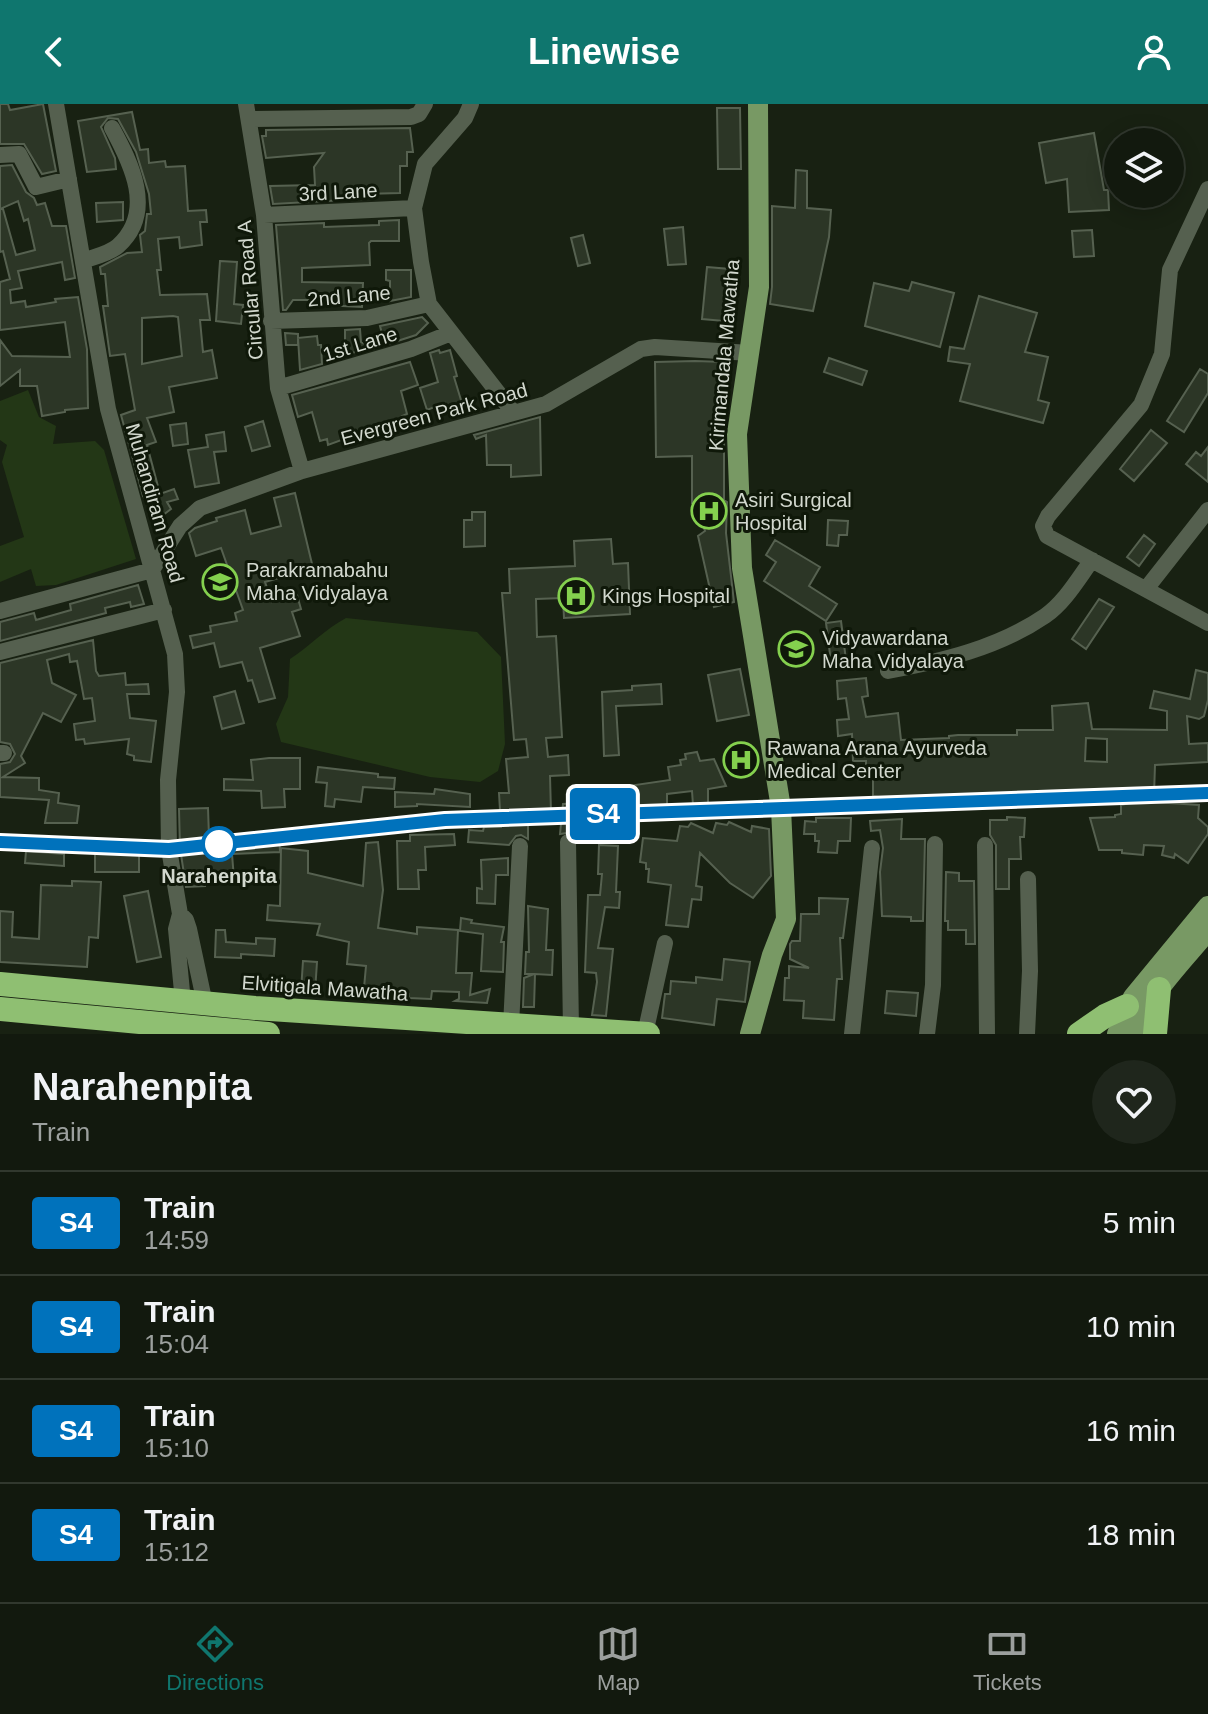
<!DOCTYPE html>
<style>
:root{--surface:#12190e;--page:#1f261c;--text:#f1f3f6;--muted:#9ca09e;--line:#31382e;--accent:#0f766e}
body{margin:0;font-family:Helvetica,sans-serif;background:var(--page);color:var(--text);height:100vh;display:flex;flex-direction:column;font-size:30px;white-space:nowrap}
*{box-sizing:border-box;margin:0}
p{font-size:26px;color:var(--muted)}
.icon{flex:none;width:44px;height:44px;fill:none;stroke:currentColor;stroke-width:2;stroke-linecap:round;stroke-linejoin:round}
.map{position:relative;height:930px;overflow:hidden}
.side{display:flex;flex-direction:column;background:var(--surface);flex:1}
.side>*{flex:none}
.badge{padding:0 16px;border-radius:6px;font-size:28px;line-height:52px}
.buttons{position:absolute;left:1104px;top:24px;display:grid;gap:16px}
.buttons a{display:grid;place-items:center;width:80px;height:80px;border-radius:50%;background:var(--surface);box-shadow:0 4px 20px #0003,0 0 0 2px var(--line);font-size:40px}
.map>.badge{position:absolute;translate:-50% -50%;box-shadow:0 0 0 4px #fff}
.round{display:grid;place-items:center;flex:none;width:84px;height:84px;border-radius:42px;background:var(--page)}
.overview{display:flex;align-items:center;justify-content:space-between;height:136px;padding:0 32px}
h1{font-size:38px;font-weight:800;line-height:60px}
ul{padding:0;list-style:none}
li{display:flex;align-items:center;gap:24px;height:104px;padding:0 32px;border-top:2px solid var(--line)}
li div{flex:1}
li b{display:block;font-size:30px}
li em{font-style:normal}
li .badge{min-width:88px;font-weight:700;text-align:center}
header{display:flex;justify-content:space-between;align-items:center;height:104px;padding:0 32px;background:var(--accent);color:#fff;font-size:36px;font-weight:800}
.tabs{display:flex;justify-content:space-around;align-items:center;height:112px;border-top:2px solid var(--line);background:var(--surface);font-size:22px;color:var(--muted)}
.tabs a{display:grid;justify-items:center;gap:4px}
.tabs .selected{color:var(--accent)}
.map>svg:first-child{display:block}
</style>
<header><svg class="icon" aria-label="back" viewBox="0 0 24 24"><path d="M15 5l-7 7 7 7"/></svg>Linewise<svg class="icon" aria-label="person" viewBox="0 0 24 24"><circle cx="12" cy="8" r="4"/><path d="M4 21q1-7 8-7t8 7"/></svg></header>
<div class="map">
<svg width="1208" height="930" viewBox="0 0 1208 930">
<rect width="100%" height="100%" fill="#182112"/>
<!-- green -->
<path fill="#233716" d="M28,286l11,27 17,9 -3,18 42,-3 9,9 32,109 -80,26 -20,1 -5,-17 -31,13v-36l24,-9 -22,-75 5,-17 -7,-5v-39z
M346,514l131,14 24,25 4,87 -7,27 -18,11 -50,-5 -149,-35 -5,-18 12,-27 2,-38c20,-13 35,-30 56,-41z"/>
<!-- building -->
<path fill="#2c3626" stroke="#566150" stroke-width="2" fill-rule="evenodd" d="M0,0h8l2,6 33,-6 13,67 -14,3 -18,-30h-24z
M717,4h23l1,61h-23z
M132,8l8,38 8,-1 1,14 16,-2 1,6 19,-1 3,45 18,-1 1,12h-7l2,23 -22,3 -1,-11 -21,2 3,31h-4l3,25 47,-1 3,26h-10l3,32 9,-2 5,28 -48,9 5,25 -27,6 9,24 -9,3 13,49 14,-5 4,10 -11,3 4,7 -12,9 -16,-22 -22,-81 14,-5 -10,-56 -15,2 -7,-50h5l-3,-32h-4l-1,-7 27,-14 15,-1 -2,-17 5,-4 2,-17h4l-2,-20 -13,-42 -18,-33 -10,-1 -7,9 14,31 1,11 -29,3 -9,-51zM173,212l5,1 4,39 -40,8v-46z
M410,24l3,24h-6v14h-7v27l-37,1v5l-90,5 -3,-18 45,-1 -1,-18 10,-14 -58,5 -4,-22h4v-6z
M1094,29l10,57h4l1,20 -40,2 -2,-33 -21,4 -7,-40z
M12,61l14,27 8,6 3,7 8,-2 7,23h14l9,52 -10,2 -3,-18 -44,9 4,17 -12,2 1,13 14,-2 1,6 30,-5 -1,-3 23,-2 9,52 1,59 -23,2v2l-23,4 -5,-30h-17v-16l-20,16v-46l12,16 58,1 -5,-35 -65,8v-48l10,-3 -7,-28 -3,1v-43h3l13,46 19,-5 -7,-31 -4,2 -6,-20 -18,8v-43z
M796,66l11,1v37l24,2 -2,27 -16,74 -43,-7 2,-17v-81l23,2z
M123,98v18l-26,2 -1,-19z
M399,116v21h-28l-2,2 1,22 -68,3v14l61,1 -1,24 -40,-2v-5h-29l-7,10h-3l-7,-85 48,-2v4l55,-2v-4z
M683,123l3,37 -18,1 -4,-36z
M1092,126l2,26 -20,1 -2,-26z
M583,131l7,28 -12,3 -7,-28z
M220,157l17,1 -3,42 9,1 -2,19 -25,-3z
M707,163l23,2 -6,52 -22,-2z
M386,166h25v27l-21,4v-20l-4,-1z
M912,178l42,11 -14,54 -75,-21 9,-43 35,8z
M979,192l58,17 -12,39 23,5 -10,43 11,3 -6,20 -83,-22 10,-37 -22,-3 2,-14 14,2z
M422,213l6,6 -12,12 -31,10 -5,-19z
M360,225l1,13 11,7 -27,5v-24z
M285,229l13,1v4l19,-2 1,9h3l1,19 -22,6 -2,-32v7h-12z
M439,246l1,3 10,-3 7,26 -3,1 10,33 -15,5 -4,-12 -18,7 -7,-22 18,-6 -8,-29z
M829,254l38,13 -5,14 -38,-13z
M695,257l29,1v138l3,2 -1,31 8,69 -20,5 -16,-71 7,-5 -5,-13 2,-15h-10v-47l-36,1 -1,-95z
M410,258l8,23 -17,6 6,23 -5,2 2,6 -10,3 -1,-4 -65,24 -1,-6 -7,2 -8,-29 -14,5 -6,-22z
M1200,265l8,5v19l-24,39 -17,-11z
M540,313l1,58 -30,2v-12h-24l-1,-30 -10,4 -2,-4z
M263,317l7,25 -18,5 -7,-24z
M186,319l2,21 -15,2 -3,-21z
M1151,326l16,13 -33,38 -14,-12z
M224,328l2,19 -12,1 5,31 -24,4 -7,-37 20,-3 -2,-12z
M1208,343v35l-22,-18 10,-12 5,4z
M295,389l18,75 -48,14 7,20 25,-7 4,14 -9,3 8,24 -40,12 15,50 -16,4 -7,-22 -4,1 -6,-19 -22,5 -6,-24 -21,5 -3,-12 21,-4 -1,-6 27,-5 -2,-8 8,-3 -22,-62 -25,8 -7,-23 6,-5 22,-7 -1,-3 29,-8 6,24 30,-8 -7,-28z
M472,408h13v34l-21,1v-27h8z
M828,416l20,1 -1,14h-8l-1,11 -11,-1z
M1144,431l11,9 -16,22 -12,-9z
M611,435l2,25 15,-1 2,51 -66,4 -1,-20 -27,1 1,38 19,-1 6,101 -16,1 2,19 20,-2 1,20 -19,1 1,36 -23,2v25l-7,-4 -5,1 -7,9 -41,-3 1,-12 14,1 1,-4h17l-2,-34h10l-3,-34 22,-2 -2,-18 -12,1 -12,-147h8l-1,-24 66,-3 -1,-25z
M775,436l45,27 -11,19 28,18 -11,17 -62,-40 12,-19 -10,-7z
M138,481l6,19 -13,3 -1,-5 -25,6 1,5 -106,28v-19l34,-9 2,7 35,-10 -1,-6z
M1099,495l15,8 -28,42 -14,-10z
M841,517l5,39 -15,2 -5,-39z
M93,536l3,31 3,5 26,-3 1,12 22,-1 1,10h-22l3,24 26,3 -5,41 -17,-2v-4l-7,-2 2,-15 -44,5 -1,-5 -8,1 -2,-16 21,-3 -3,-23 -8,1 -7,-38 -7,1 -1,-8 -22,6 5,23 24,12 -15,27 -18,-9 -22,43 4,7 -22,14 36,1v12l20,3 -1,10 21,3 -2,17h-32l4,-23 -49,-3v-33l10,-2 5,-8 -5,-10 -10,-2v-79z
M740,565l9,46 -32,6 -9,-46z
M1196,566l12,3v27l-4,16 -5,3 -12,-3 2,28 19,-1v19l-53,3 -1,30 -32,-1v-3l-27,-1v4l-35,-1 -51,3 -34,-2v2l-96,4v-3l-6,-1v-20h-7v-15h-13l-1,-27 -14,2 -1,-16 12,-1 -3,-21 -8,1 -1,-18 29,-3 2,18 -6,1 4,20 32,-4 3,27 48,-2v-2l9,-1h59v-5h36l-1,-24 36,-3 4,26 75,1v-19l-17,-3 4,-17 36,8zM1086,634l21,1v23l-22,-1z
M661,580l1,20 -46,2 3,49 -15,1 -2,-64 30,-2v-4z
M235,587l9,32 -22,6 -8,-32z
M697,648l3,9 14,-2 12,27 -18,3v15l-15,1 -1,-14 -25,3v12l-37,2v-9h6l-1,-14 35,-5 -2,-13 13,-2 -1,-5 6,-1 -1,-5z
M269,654h31v31h-16l1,18 -23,1 -1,-17 -37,-1v-11l29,1 -2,-20z
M318,663l60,7v3l17,1 -1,11 -31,-2 -2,15 -26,-3 -1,8 -9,-1 2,-23 -11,-1z
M435,685l35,5v13l-53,-3v2l-22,1v-15l39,2z
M1154,694v4l45,3 -1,13 10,9v7l-20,29 -13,-9 -1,4 -12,-3 2,-9 -20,-1 -1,10 -21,-2v-3h-23l-9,-32 25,-1v-2l6,-1v-9z
M616,697v7l-33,4 -2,29 -8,-9 -13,2 3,-30z
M208,704l1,29 70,-6 1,21 -48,2 2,25 -29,3v4l-19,1 -6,-39 -1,-39z
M1007,713l18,1 -1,19h-4l1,22h-12v30h-13v-44l-6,-10v-15h17z
M816,714h35l-1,23h-12l-1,12 -19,-1 1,-11h-4v-7h-11l1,-13 11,1z
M902,715l-1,20h24l-2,82h-12v-4l-29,-1 -2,-44 3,-24 -3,-18 -9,1 -1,-10z
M729,718l22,10 1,-6 17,3 2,47 -18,22 -23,-15 -30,-30 -4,33 6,1 -1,13 -9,-1 -4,28 -22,-2 5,-40 -23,-3 1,-13h-3v-6l-6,-1 3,-24 34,3 3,-15 8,1 3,-4 22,10 3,-10 11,2z
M454,730l1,11 -30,2 1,23h-8l1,19h-21l-1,-48h13v-6z
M378,738l5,48 -5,38 39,6v-7l41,3 -2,43h16l-2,22 20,-6 -3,14 -32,-2 4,-2v-7l-27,-1 -1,8 -22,-1v-4l-45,-6 2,-22 -19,-2 2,-22 -32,-7 3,-11 -53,-4 1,-15 12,1 1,-58 27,3v22l55,13 3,-43z
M599,741l19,1 -2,46h4l-1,16 -14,-1 -7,41 15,1 -7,67 -14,-1 5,-33 -1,-9 -11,-1 3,-77h12l2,-21h-4z
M26,747l38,3v12l-39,-3z
M95,749h44v19h-44z
M508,754v17h-12l-1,29 -18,-1v-15l5,1 -1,-29z
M946,768l13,1v8h15l1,63h-9v-14h-18v-9h-3z
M72,777l29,1 -3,56 -9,-1 -2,30 -87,-5v-51l13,1 -1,25 27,2 2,-54 31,1z
M148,787l13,66 -24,5 -13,-66z
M819,794l29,1 -5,39h-3l2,41h-5l-3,41 -31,-2 1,-17 -20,-1 1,-22h4v-12l20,2 -19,-9v-15l2,-3h8l1,-27h18z
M528,802l20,3 -2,41h7l-1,25 -17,-1 -1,33h-11l1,-29 10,-4h-9l1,-22h3z
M461,814l11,2 -1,3 33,4 -3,15h3l-1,30 -22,-1 2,-37 -23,-3z
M216,826h9l1,12 30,2v-6l19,1 -1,17 -33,-2v4l-26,-1z
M724,855l26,3 -5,40 -28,-3 -3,26 -52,-7 3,-24h5l1,-13 25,2v-6l26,3z
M303,857l14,1 -2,30 -14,-1z
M887,887l31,2 -2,23 -31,-3z"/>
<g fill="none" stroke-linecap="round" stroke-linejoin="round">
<!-- minor -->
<path stroke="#55604f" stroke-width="16" d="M56,0l52,305 67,245 2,38 -9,88 1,69 11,65 -4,15 7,73
M246,0l18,111 14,173 24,83
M471,0l-6,14 -40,46 -11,44 7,54 8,42 84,108
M249,15l162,-2 8,-3 6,-10
M0,51l19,-1 17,33 33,-8
M1208,85l-38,81 -8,84 -21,51 -93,111 -5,10 4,10 161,87
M264,111l150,-7
M83,157c10,-4 26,-7 35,-15 38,-34 13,-83 -6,-118
M271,217l96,-3 62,-14
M278,284l133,-39 40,-16
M152,466l28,-44 20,-18 102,-37 244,-67 95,-55 14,-2 95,6
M1146,485l62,-79
M0,507l152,-41
M0,548l164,-42
M888,567c54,-10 110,-23 157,-55 20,-14 33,-37 47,-56
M0,649h4
M568,738l3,187
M985,741l2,189
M180,810l6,6 3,9 16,75
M511,922l9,-180
M645,930l20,-91
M852,930l20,-186
M927,930l6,-49 2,-141
M1027,930l3,-63 -2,-92"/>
<!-- major -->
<path stroke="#789964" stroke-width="20" d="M750,930l22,-79 14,-36 -5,-111 -39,-240 -5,-134 22,-147 -1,-183
M1117,930l16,-37 75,-91
M1133,930c17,-40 47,-70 75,-103"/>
<!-- highway -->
<path stroke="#8fbf72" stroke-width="24" d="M0,880l255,24 393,26
M0,905l268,25
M1079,930l26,-18 22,-10
M1155,930l4,-45"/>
<defs>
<path id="rail" d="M0,738l169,7 276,-29 763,-27"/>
</defs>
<!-- rail casing -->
<use href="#rail" stroke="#a6ada2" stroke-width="7"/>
<!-- rail -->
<use href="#rail" stroke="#0f1809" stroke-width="4" stroke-dasharray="12" stroke-linecap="butt"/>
</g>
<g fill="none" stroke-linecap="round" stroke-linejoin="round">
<defs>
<path id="line" d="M0,738l169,7 276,-29 763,-27"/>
</defs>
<!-- line casing -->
<use href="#line" stroke="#fff" stroke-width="18"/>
<!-- line -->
<use href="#line" stroke="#0072bc" stroke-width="12"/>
</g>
<!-- icons -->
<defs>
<symbol id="hospital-ring" viewBox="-11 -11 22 22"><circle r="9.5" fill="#0f1809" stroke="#84d04e" stroke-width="1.5"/><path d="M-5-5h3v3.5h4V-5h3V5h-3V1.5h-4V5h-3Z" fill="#84d04e"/></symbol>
<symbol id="school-ring" viewBox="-11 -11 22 22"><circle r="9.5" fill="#0f1809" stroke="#84d04e" stroke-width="1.5"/><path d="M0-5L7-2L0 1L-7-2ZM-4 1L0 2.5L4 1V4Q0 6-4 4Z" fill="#84d04e"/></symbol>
</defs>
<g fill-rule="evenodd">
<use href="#hospital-ring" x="689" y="387" width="40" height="40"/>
<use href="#school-ring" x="200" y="458" width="40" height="40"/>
<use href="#hospital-ring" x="556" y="472" width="40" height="40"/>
<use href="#school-ring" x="776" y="525" width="40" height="40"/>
<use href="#hospital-ring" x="721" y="636" width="40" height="40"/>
</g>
<!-- markers -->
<circle fill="#fff" stroke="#0072bc" stroke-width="4" cx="219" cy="740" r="16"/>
<g text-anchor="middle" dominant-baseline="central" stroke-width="6" stroke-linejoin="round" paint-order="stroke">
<!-- street labels -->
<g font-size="20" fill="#d2d8ce" stroke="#0f1809">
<text transform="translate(338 88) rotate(-3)">3rd Lane</text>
<text transform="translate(250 186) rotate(-95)">Circular Road A</text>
<text transform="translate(349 192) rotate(-5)">2nd Lane</text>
<text transform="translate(360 240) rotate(-17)">1st Lane</text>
<text transform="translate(724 251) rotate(-85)">Kirimandala Mawatha</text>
<text transform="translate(434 310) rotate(-15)">Evergreen Park Road</text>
<text transform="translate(155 399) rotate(74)">Muhandiram Road</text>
<text transform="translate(325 884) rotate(4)">Elvitigala Mawatha</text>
</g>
<!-- poi labels -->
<g font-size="20" fill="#d2d8ce" stroke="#0f1809" text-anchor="start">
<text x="735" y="396">Asiri Surgical<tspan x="735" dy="23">Hospital</tspan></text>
<text x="246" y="466">Parakramabahu<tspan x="246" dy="23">Maha Vidyalaya</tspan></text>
<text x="602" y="492">Kings Hospital</text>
<text x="822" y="534">Vidyawardana<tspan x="822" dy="23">Maha Vidyalaya</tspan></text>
<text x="767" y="644">Rawana Arana Ayurveda<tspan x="767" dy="23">Medical Center</tspan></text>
</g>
<!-- stop labels -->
<g font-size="20" font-weight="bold" fill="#d2d8ce" stroke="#0f1809">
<text x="219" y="772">Narahenpita</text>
</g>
</g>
</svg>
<div class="buttons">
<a><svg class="icon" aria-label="layers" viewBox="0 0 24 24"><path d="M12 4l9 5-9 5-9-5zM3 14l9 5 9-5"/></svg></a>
</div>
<b class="badge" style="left:603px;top:710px;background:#0072bc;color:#fff">S4</b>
</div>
<section class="side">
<div class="overview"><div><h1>Narahenpita</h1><p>Train</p></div><a class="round"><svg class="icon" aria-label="heart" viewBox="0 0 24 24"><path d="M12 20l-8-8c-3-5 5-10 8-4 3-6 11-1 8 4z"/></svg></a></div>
<ul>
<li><span class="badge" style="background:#0072bc;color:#fff">S4</span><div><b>Train</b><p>14:59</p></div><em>5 min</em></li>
<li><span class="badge" style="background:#0072bc;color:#fff">S4</span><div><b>Train</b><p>15:04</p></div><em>10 min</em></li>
<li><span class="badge" style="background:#0072bc;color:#fff">S4</span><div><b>Train</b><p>15:10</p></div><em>16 min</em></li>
<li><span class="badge" style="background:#0072bc;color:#fff">S4</span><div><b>Train</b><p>15:12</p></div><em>18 min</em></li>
</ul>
</section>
<nav class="tabs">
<a class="selected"><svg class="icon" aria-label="directions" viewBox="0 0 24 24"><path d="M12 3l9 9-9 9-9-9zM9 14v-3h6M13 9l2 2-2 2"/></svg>Directions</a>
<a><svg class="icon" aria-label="map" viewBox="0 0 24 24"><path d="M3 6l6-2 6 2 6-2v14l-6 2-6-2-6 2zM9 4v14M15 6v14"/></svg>Map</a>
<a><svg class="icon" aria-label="tickets" viewBox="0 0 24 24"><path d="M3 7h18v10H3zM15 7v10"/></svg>Tickets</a>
</nav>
